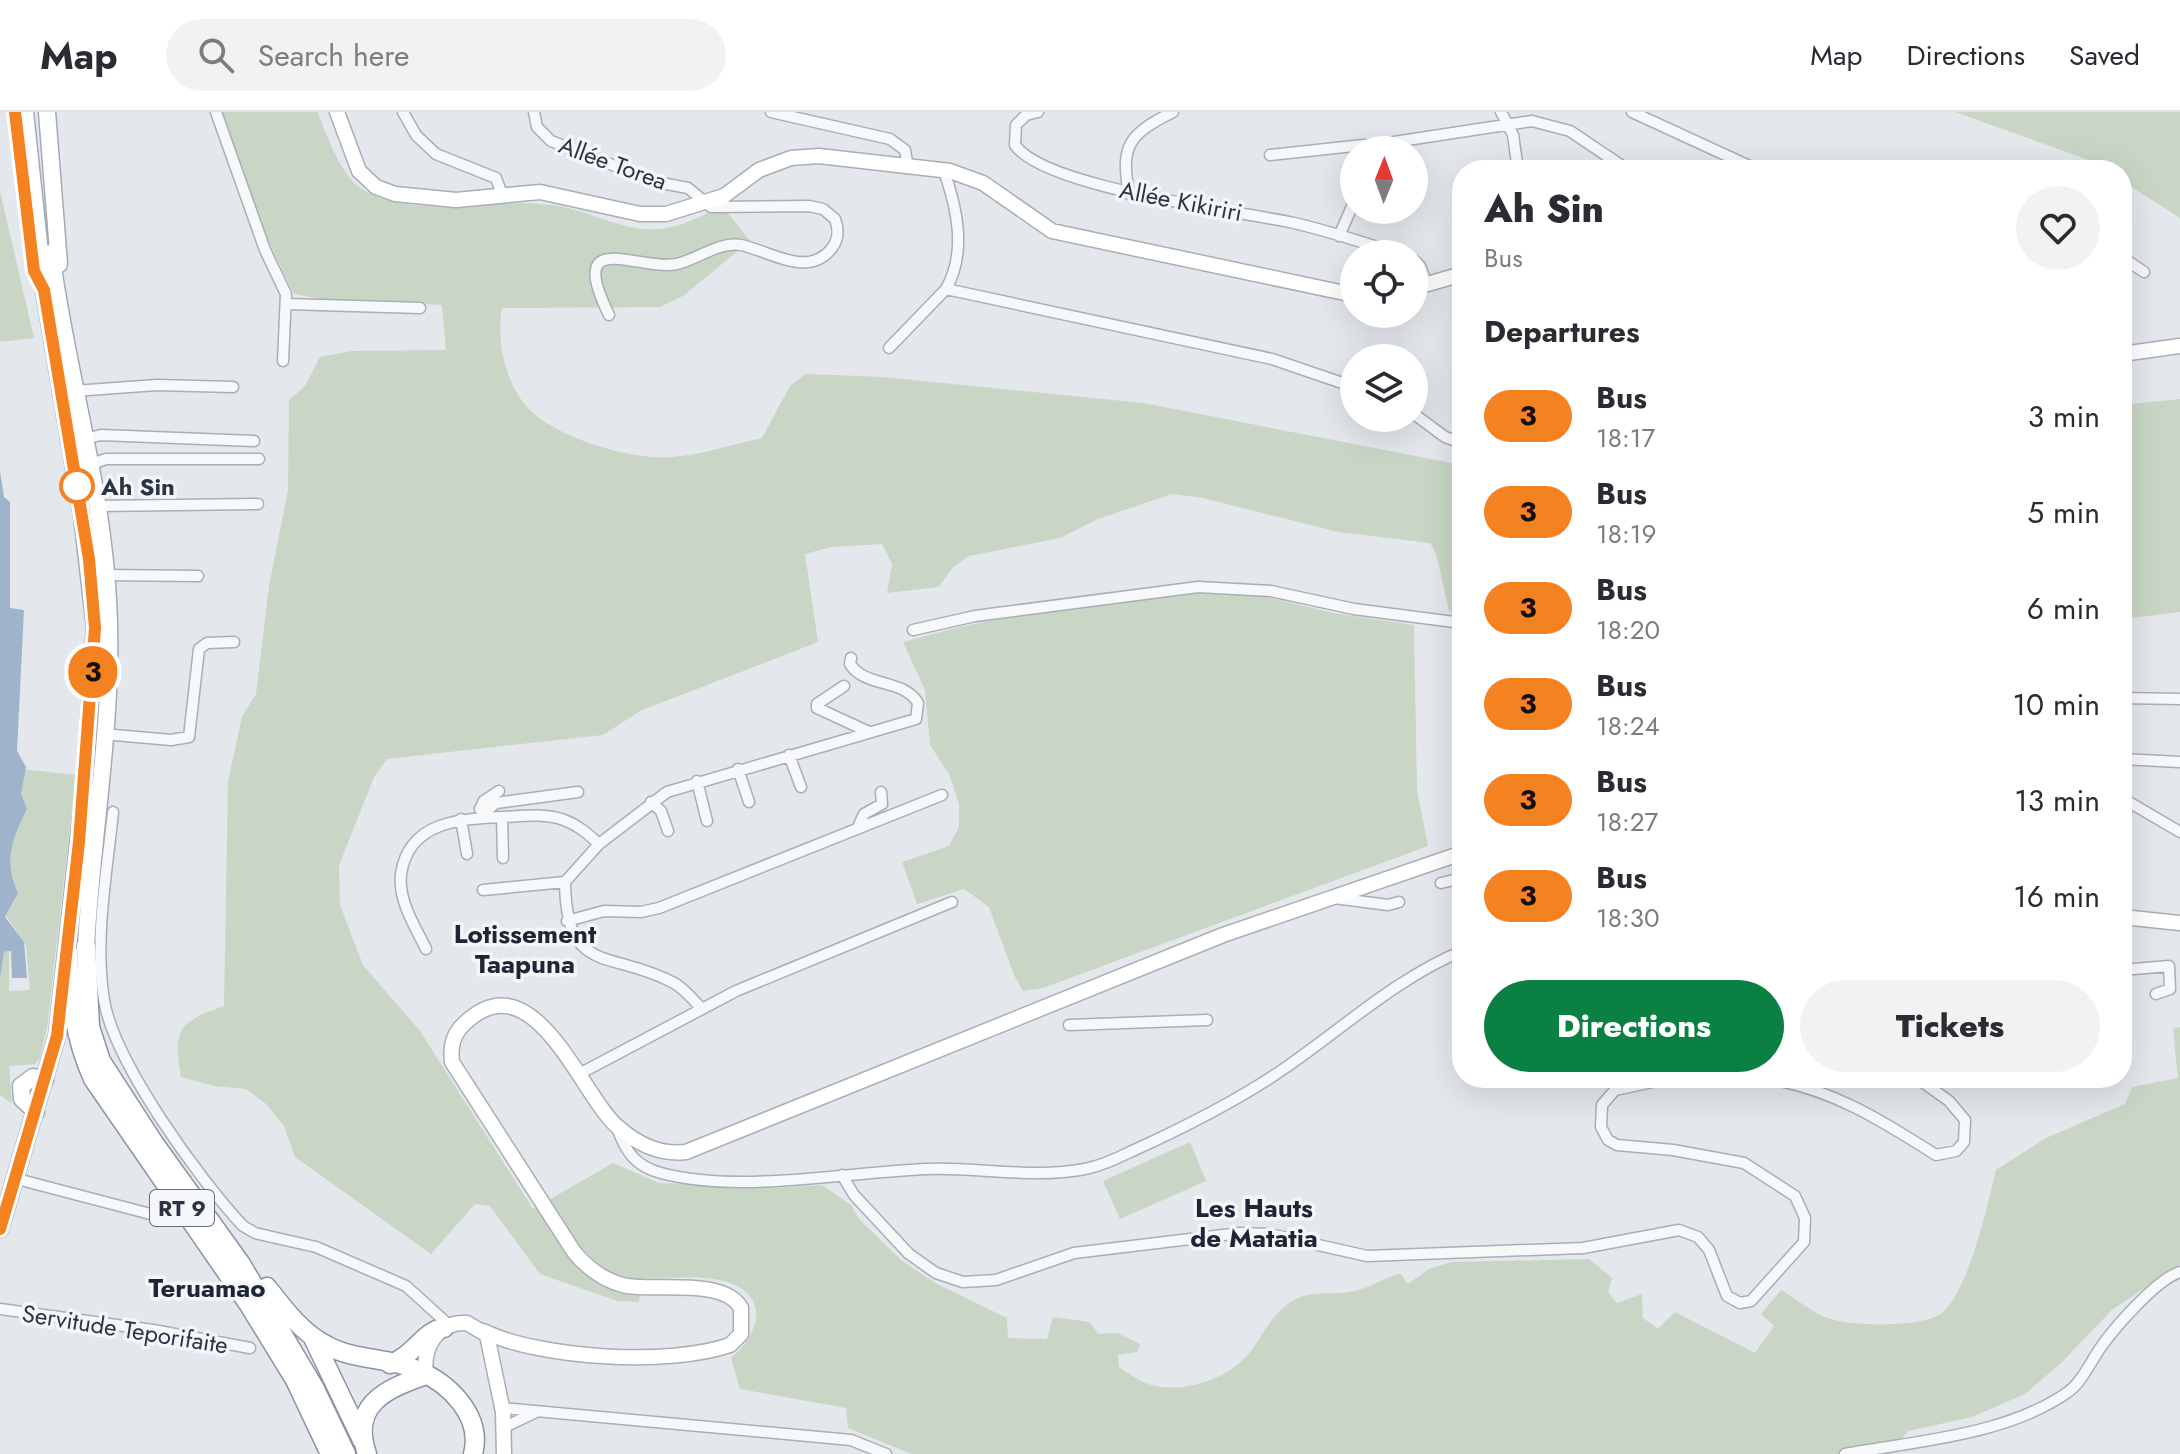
<!DOCTYPE html>
<meta charset="utf-8">
<style>
:root{--surface:#fff;--page:#f2f2f3;--text:#2b2b33;--muted:#7c7c81;--line:#e1e1e2;--accent:#0b8043}
body{margin:0;font-family:Jost,sans-serif;background:var(--page);color:var(--text);height:100vh;display:flex;flex-direction:column;font-size:30px;white-space:nowrap}
*{box-sizing:border-box;margin:0}
p{font-size:26px;color:var(--muted)}
.icon{flex:none;width:44px;height:44px;fill:none;stroke:currentColor;stroke-width:2;stroke-linecap:round;stroke-linejoin:round}
.map{position:relative;flex:1;overflow:hidden}
.details{position:absolute;left:1452px;top:48px;width:680px;height:928px;display:flex;flex-direction:column;background:var(--surface);border-radius:32px;box-shadow:0 8px 32px #0002}
.details>*{flex:none}
.badge{padding:0 16px;border-radius:26px;font-size:28px;line-height:52px}
.needle{width:52px;rotate:1deg}
.tools{position:absolute;left:1340px;top:24px;display:grid;gap:16px}
.tools a{display:grid;place-items:center;width:88px;height:88px;border-radius:50%;background:var(--surface);box-shadow:0 8px 32px #0002;font-size:40px}
.map>.badge{position:absolute;translate:-50% -50%;box-shadow:0 0 0 4px #fff}
h2{padding:0 32px;font-size:30px;line-height:72px}
.round{display:grid;place-items:center;flex:none;width:84px;height:84px;border-radius:42px;background:var(--page)}
.head{display:flex;align-items:center;justify-content:space-between;height:136px;padding:0 32px}
h1{font-size:38px;font-weight:800;line-height:60px}
.cta{display:flex;gap:16px;margin-top:auto;padding:16px 32px}
.cta a{flex:1;height:92px;border-radius:48px;background:var(--accent);color:#fff;font-size:32px;font-weight:800;line-height:92px;text-align:center}
.cta a+a{background:var(--page);color:var(--text)}
ul{padding:0;list-style:none}
li{display:flex;align-items:center;gap:24px;height:96px;padding:0 32px}
li div{flex:1}
li b{display:block;font-size:30px}
li em{font-style:normal}
li .badge{min-width:88px;font-weight:700;text-align:center}
header{display:flex;align-items:center;gap:48px;box-sizing:border-box;height:112px;padding:0 40px;background:var(--surface);border-bottom:2px solid var(--line)}
header strong{font-size:38px}
nav{display:flex;gap:44px;margin-inline-start:auto;font-size:28px}
.search{width:560px;height:72px;background:var(--page);display:flex;align-items:center;gap:20px;box-sizing:border-box;padding:0 28px;border-radius:44px;color:var(--muted);font-size:30px}
.map>svg:first-child{display:block}
</style>
<header>
<strong>Map</strong>
<div class="search"><svg class="icon" aria-label="search" viewBox="0 0 24 24"><circle cx="10" cy="10" r="6"/><path d="M15 15l6 6"/></svg>Search here</div>
<nav><a>Map</a><a>Directions</a><a>Saved</a></nav>
</header>
<div class="map">
<svg width="2180" height="1342" viewBox="0 0 2180 1342">
<rect width="100%" height="100%" fill="#e4e7ec"/>
<!-- green -->
<path fill="#c9d6c5" d="M222,0h96c7,20 23,63 41,75 50,35 135,10 193,18 35,4 72,28 108,24 24,-3 42,-13 62,-24l28,36 -67,55 -23,11 -158,1c-6,33 3,77 28,102 27,28 104,51 142,47 30,-2 61,-13 90,-19l28,-52 16,-12 77,3 260,26 319,62v149l-13,-3 -13,-58 -6,-10 -92,-11 -135,-34 -31,-4 -74,25 -38,19 -91,18 -16,11 -14,20 -52,6 5,-29 -10,-20 -51,3 -26,7 13,88 -178,69 -37,24 -216,24 -13,18 -35,88 1,40 23,60 57,66 113,178 80,-46 46,20 112,5 51,-3 29,20 8,14 42,41 34,23 72,35 1,20 39,1 6,-22 37,5 8,12 19,-1 23,11 -3,8 -19,3 1,12c8,5 17,12 26,16 35,13 84,-3 106,-32 13,-18 23,-40 43,-51 21,-11 39,-4 60,-9 15,-3 31,-13 46,-18l8,11 21,-15 22,-7 138,-3 23,19 -4,14 9,11 25,-9 1,24 15,11 17,-17 80,41 19,-27 -13,-12 20,-24c16,9 35,26 53,30 23,6 91,8 109,-8 27,-25 44,-106 53,-142l50,-32 79,-34 7,-17 46,-9 -5,-49 7,-2v237l-68,46 -51,53 -36,31 -53,23 -64,14 -17,23h-980l-63,-26 -2,-20 -106,-19 -9,-31c33,-27 38,-68 -12,-78 -23,-5 -52,-1 -76,-2l-4,24 -22,-1 -77,-27 -50,-68 -15,-2 -44,50 -136,-97 -11,-31 -19,-23 -19,-14 -32,-3 -33,-9c-8,-48 -3,-55 43,-71l4,-225 14,-64 14,-23 13,-108 19,-96 1,-90 16,-14 15,-29 32,-6 94,-1 -4,-45 -115,-5 -33,-6 -33,-68z
M1955,0h225v106l-58,-37v-11h-18l-18,-11z
M0,79l34,147 -34,4z
M2180,287v213l-58,7v-214z
M1204,480h42l87,21 81,12 3,165 11,56 -385,142 -20,3 -9,-16 -25,-68 -25,-18 -47,15 -15,-42 47,-16 10,-19v-23l-10,-30 -19,-29 -5,-55 -22,-48c98,-29 199,-41 301,-50z
M23,657l52,6v7l-28,246 -7,30 -5,6 -26,2 3,38 -12,-9v-117l4,-26h5v39l21,-1 -4,-45 -20,-29 12,-23 -16,-31z
M1190,1030l16,39 -86,38 -17,-38z"/>
<!-- water -->
<path fill="#9fb4cc" d="M0,359l4,26 6,5v106l14,2 -7,141 9,16 -5,27 6,15c-15,30 -24,52 -9,84l-13,24 19,25 3,36h-15l-1,-27 -7,1 -4,26z"/>
<g fill="none" stroke-linecap="round" stroke-linejoin="round">
<defs>
<path id="street" d="M216,0l49,138 21,44 -3,67
M403,0l13,23 20,19 60,24 7,19
M534,0l3,15 14,14 105,41 32,6 23,19 98,-1 14,3 12,10c4,11 4,20 -3,29 -24,31 -62,3 -91,-3 -21,-4 -43,14 -64,19 -38,8 -112,-39 -68,51
M771,0l119,27 15,11 3,18
M1038,0l-12,3 -10,10 -1,20c29,43 224,66 279,78 35,8 71,20 105,31
M1501,0l12,23 5,35
M1632,0l126,58
M1270,43l93,-10 19,3 12,-6 138,-21 38,10 58,39
M944,59c13,37 23,81 2,118l326,70 82,28
M1129,82c-9,-49 0,-60 44,-82
M1339,124l15,-34
M2122,145l22,15
M1414,148l6,6 7,19
M287,192l133,4
M889,236l57,-59
M74,279l83,-6 76,2
M1414,302l31,23 17,6
M84,327l17,-4 153,6
M89,353l17,-6h153
M97,394l161,-2
M106,463l92,1
M913,518l62,-14 223,-29 73,4 83,18 108,14
M844,574l-27,18v4l52,24
M2122,586l58,1
M103,622l68,6 18,-3 10,-88 8,-6 27,-1
M789,643l12,32
M2122,647l58,3
M738,657l11,33
M697,669l10,40
M2122,686l58,34
M651,690l10,9 7,20
M113,700c-6,60 -19,128 -9,188 10,62 95,179 139,226l12,7 61,14 90,39 43,39
M484,701l12,-10 82,-11
M484,701l-4,-4 4,-8 15,-10
M502,705l1,41
M461,707l6,35
M857,717l7,-15 18,-10 -1,-12
M1441,771l21,-5
M483,778l82,-8
M1334,786l54,7 11,-3
M567,809l37,-10 37,1 18,-4 283,-113
M426,837c-11,-23 -28,-48 -25,-75 8,-53 59,-55 102,-57 20,-1 41,-4 61,3 14,5 24,14 35,24
M2122,858l47,-4 1,23 -14,5
M701,896c-9,-9 -16,-19 -27,-25 -63,-34 -108,-6 -109,-101l34,-38 68,-52 249,-73 2,-16c-15,-25 -53,-15 -68,-39l1,-6
M1069,913l138,-5
M581,961l155,-82 216,-89
M1763,966c66,9 118,42 173,77l20,-4 8,-9 1,-22 -16,-19 -32,-23
M617,1016c9,24 18,38 44,45 77,21 186,-1 266,-4 53,-2 106,10 158,0 15,-3 31,-10 45,-17 53,-24 107,-51 155,-84 58,-40 112,-90 177,-117
M842,1063l12,20 55,59 27,19 27,9 33,-2 78,-27 166,-20 29,1 98,22 216,-8 96,-18 19,7 11,13 18,46 13,7 11,-2 53,-59 1,-24 -10,-22 -51,-33 -71,-13 -56,-5 -9,-5 -7,-13 1,-22 13,-15 56,-12
M17,1067l141,37
M0,1197l153,21 97,18
M502,1296l349,32 35,14
M505,1315l29,-14
M1845,1342c72,-13 162,-19 223,-62 14,-10 23,-31 33,-45 14,-20 56,-68 79,-75"/>
<path id="secondary" d="M337,0l22,59 17,16 19,7 61,6 84,-8 100,22h26l58,-18 35,-26 32,-12 28,-2 131,15 33,12 69,48 302,64
M1414,176l48,-14
M2122,242l58,-8
M2122,805l58,6
M483,1219c58,28 187,35 247,14l11,-11v-26c-17,-30 -82,-17 -114,-22 -21,-4 -40,-18 -53,-34l-122,-190c-2,-16 1,-28 13,-39 70,-66 117,76 154,105 20,17 41,27 67,24l537,-217 239,-82
M426,1263c-4,-27 11,-54 41,-52l20,12 16,77 1,42"/>
<path id="primary" d="M47,0l12,152
M51,141c15,116 51,230 57,347 7,113 -16,233 -22,346
M36,1000l-14,-13 -1,-13 12,-9 12,3
M0,1117l57,-193 27,-246 11,-162 -13,-112 -38,-226 -19,-178"/>
<path id="highway" d="M86,834l4,81 11,34 53,82 87,121 73,123 32,67
M68,839c2,46 6,86 25,128l156,226 46,75 35,74
M267,1175c18,23 35,46 61,59 28,15 61,11 89,24 32,13 66,46 56,84
M313,1226l49,102
M390,1252c24,-8 34,-34 54,-36
M367,1342c-17,-50 19,-65 59,-79"/>
</defs>
<!-- street casing -->
<use href="#street" stroke="#a9aeb7" stroke-width="13"/>
<!-- secondary casing -->
<use href="#secondary" stroke="#a9aeb7" stroke-width="17"/>
<!-- primary casing -->
<use href="#primary" stroke="#a3abb8" stroke-width="19"/>
<!-- highway casing -->
<use href="#highway" stroke="#8b94a3" stroke-width="21"/>
<!-- street -->
<use href="#street" stroke="#f7f8fa" stroke-width="10"/>
<!-- secondary -->
<use href="#secondary" stroke="#fff" stroke-width="14"/>
<!-- primary -->
<use href="#primary" stroke="#fff" stroke-width="16"/>
<!-- highway -->
<use href="#highway" stroke="#fff" stroke-width="18"/>
</g>
<g fill="none" stroke-linecap="round" stroke-linejoin="round">
<defs>
<path id="line" d="M0,1117l57,-193 22,-194 16,-214 -6,-69 -45,-269 -10,-19 -19,-159"/>
</defs>
<!-- line casing -->
<use href="#line" stroke="#fff" stroke-width="18"/>
<!-- line -->
<use href="#line" stroke="#f58220" stroke-width="12"/>
</g>
<!-- markers -->
<circle fill="#fff" stroke="#f58220" stroke-width="4" cx="77" cy="374" r="16"/>
<g text-anchor="middle" dominant-baseline="central" stroke-width="7" stroke-linejoin="round" paint-order="stroke">
<!-- shield labels -->
<rect fill="#f4f6f9" stroke="#676e7b" stroke-width="2" x="150" y="1078" width="64" height="36" rx="6"/>
<g font-size="22" font-weight="bold" fill="#2b3445">
<text x="182" y="1096">RT 9</text>
</g>
<!-- street labels -->
<g font-size="24" fill="#2b3445" stroke="#f4f6f9">
<text transform="translate(613 51) rotate(20)">Allée Torea</text>
<text transform="translate(1181 89) rotate(11)">Allée Kikiriri</text>
<text transform="translate(125 1217) rotate(9)">Servitude Teporifaite</text>
</g>
<!-- stop labels -->
<g font-size="24" font-weight="bold" fill="#2b3445" stroke="#f4f6f9" text-anchor="start">
<text x="101" y="374">Ah Sin</text>
</g>
<!-- neighbourhood labels -->
<g font-size="26" font-weight="bold" fill="#1d2536" stroke="#f4f6f9">
<text x="525" y="822">Lotissement<tspan x="525" dy="30">Taapuna</tspan></text>
<text x="1254" y="1096">Les Hauts<tspan x="1254" dy="30">de Matatia</tspan></text>
<text x="207" y="1176">Teruamao</text>
</g>
</g>
</svg>
<div class="tools">
<a><svg class="needle" viewBox="-14 -14 28 28"><path d="M0-13l5 13h-10z" fill="#e53935"/><path d="M0 13l5-13h-10z" fill="#7c7c81"/></svg></a>
<a><svg class="icon" aria-label="locate" viewBox="0 0 24 24"><circle cx="12" cy="12" r="6"/><path d="M12 2v4M12 18v4M2 12h4M18 12h4"/></svg></a>
<a><svg class="icon" aria-label="layers" viewBox="0 0 24 24"><path d="M12 4l9 5-9 5-9-5zM3 14l9 5 9-5"/></svg></a>
</div>
<b class="badge" style="left:93px;top:560px;background:#f58220;color:#111">3</b>
<section class="details">
<div class="head"><div><h1>Ah Sin</h1><p>Bus</p></div><a class="round"><svg class="icon" aria-label="heart" viewBox="0 0 24 24"><path d="M12 20l-8-8c-3-5 5-10 8-4 3-6 11-1 8 4z"/></svg></a></div>
<h2>Departures</h2>
<ul>
<li><span class="badge" style="background:#f58220;color:#111">3</span><div><b>Bus</b><p>18:17</p></div><em>3 min</em></li>
<li><span class="badge" style="background:#f58220;color:#111">3</span><div><b>Bus</b><p>18:19</p></div><em>5 min</em></li>
<li><span class="badge" style="background:#f58220;color:#111">3</span><div><b>Bus</b><p>18:20</p></div><em>6 min</em></li>
<li><span class="badge" style="background:#f58220;color:#111">3</span><div><b>Bus</b><p>18:24</p></div><em>10 min</em></li>
<li><span class="badge" style="background:#f58220;color:#111">3</span><div><b>Bus</b><p>18:27</p></div><em>13 min</em></li>
<li><span class="badge" style="background:#f58220;color:#111">3</span><div><b>Bus</b><p>18:30</p></div><em>16 min</em></li>
</ul>
<div class="cta"><a>Directions</a><a>Tickets</a></div>
</section>
</div>
